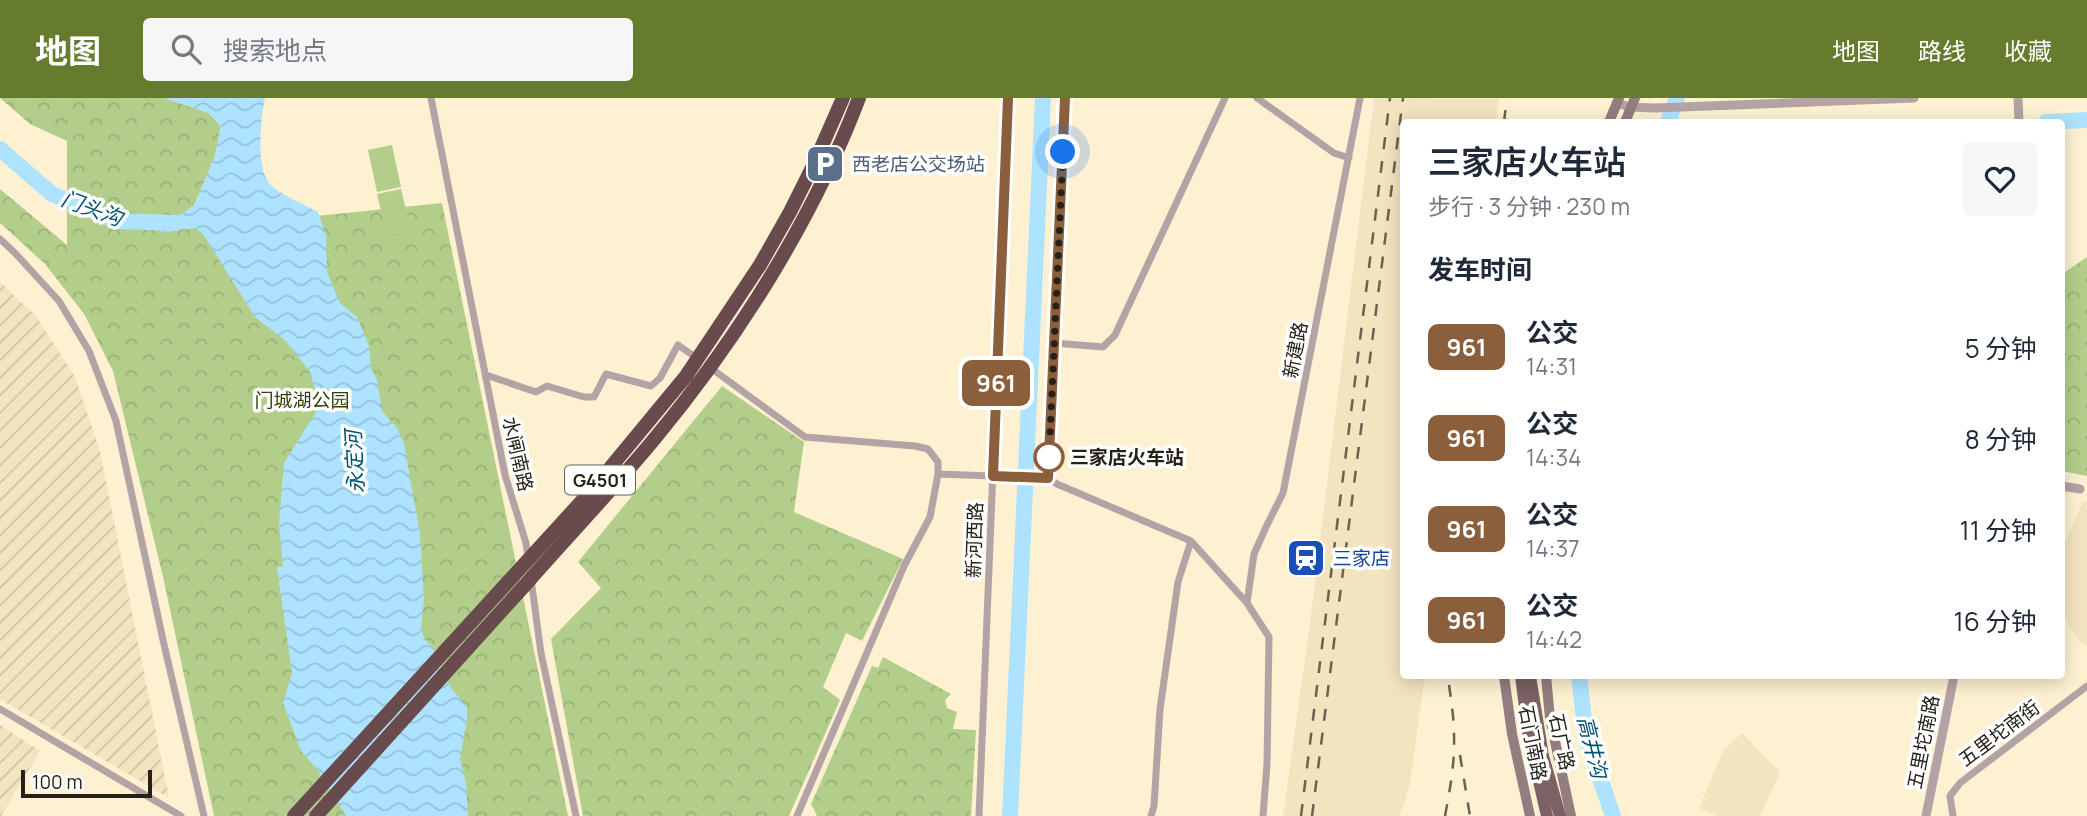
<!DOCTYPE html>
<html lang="zh">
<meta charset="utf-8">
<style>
:root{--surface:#fff;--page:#f6f6f7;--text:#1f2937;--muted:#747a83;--accent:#657c2e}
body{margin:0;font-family:Manrope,"Noto Sans SC",sans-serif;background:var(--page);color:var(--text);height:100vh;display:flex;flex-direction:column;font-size:26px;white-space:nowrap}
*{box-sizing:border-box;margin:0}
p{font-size:23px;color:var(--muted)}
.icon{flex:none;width:38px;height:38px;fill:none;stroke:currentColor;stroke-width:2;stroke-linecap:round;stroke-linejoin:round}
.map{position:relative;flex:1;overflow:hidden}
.panel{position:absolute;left:1400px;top:21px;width:665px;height:560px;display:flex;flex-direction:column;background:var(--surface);border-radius:7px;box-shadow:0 4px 18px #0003}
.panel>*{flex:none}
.badge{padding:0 14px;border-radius:10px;font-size:24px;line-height:46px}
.scale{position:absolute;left:21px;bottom:18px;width:131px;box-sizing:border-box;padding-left:7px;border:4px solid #252116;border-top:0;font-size:19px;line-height:24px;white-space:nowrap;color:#252116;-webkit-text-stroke:5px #fff;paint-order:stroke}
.you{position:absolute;width:35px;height:35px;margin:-18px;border:5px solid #fff;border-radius:50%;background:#1a73e8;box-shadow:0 0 0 10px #1a73e833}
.map>.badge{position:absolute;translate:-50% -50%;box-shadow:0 0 0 4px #fff}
h2{padding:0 28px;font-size:26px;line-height:63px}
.round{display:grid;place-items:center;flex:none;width:74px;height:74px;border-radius:7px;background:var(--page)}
.overview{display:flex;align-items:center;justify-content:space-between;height:119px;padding:0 28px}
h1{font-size:33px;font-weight:600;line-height:52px}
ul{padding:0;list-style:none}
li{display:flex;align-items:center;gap:21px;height:91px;padding:0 28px}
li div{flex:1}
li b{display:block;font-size:26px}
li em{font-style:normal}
li .badge{min-width:77px;font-weight:700;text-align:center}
header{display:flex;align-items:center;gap:42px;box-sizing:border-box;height:98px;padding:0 35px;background:var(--accent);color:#fff}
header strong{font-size:33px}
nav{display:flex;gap:38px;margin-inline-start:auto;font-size:24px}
.search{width:490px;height:63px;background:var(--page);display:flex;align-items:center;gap:18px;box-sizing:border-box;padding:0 24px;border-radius:7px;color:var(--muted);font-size:26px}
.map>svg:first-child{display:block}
</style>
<header>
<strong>地图</strong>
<div class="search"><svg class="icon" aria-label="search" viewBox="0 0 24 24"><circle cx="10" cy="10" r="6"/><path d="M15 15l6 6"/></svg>搜索地点</div>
<nav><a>地图</a><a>路线</a><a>收藏</a></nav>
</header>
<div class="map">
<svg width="2087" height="718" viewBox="0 0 2087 718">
<defs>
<pattern id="industrial-furrows" width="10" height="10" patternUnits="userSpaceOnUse" patternTransform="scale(1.75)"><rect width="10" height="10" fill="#f3e4bf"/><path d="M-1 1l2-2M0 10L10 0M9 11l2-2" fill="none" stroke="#d0c3a3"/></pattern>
<pattern id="forest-crowns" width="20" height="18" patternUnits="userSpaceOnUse" patternTransform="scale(1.75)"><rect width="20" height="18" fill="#b3ce8a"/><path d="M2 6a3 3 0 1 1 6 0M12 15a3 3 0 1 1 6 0" fill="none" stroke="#9ab176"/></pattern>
<pattern id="water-waves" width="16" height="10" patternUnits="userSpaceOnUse" patternTransform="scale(1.75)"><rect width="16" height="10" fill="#ade3ff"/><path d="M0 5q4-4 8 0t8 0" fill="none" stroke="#95c2da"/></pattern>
</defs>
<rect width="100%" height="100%" fill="#fdf1d2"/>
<!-- built -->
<path fill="#f3e4bf" d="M1374,0l125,1 -3,23h-92v554h21l-15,107 -10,33h-117l26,-185z
M2083,403l4,1v144l-9,-6 -16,-28v-62z
M1742,635l38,39 -20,44h-43l-18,-8 24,-57z"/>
<!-- industrial -->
<path fill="url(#industrial-furrows)" d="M0,184l36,34 39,61 25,74 69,347 -169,-99z
M0,627l40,26 -39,65h-1z"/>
<!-- forest -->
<path fill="url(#forest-crowns)" d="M0,0h165l44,15 12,13 -6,30 -21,50 -16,10 -15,1 49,10 230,-24 126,613h-354l-51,-239 -50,-206 -29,-57 -39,-50 -45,-41v-34l67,56v-104l-37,-17z
M2087,159v219l-25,-5v-197z
M722,288l82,56 -10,70 109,47 -41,82 -16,-8 -23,54 17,13 -51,116h-206l-32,-177 50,-51 -23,-26z
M883,559l68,37 -6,6 2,8 10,4 -4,17 23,1 -5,86h-154l-6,-12 61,-138 6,2z"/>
<!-- garden -->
<path fill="#b3ce8a" d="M392,47l9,42 -24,5 -9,-42z
M401,91l10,42 -24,5 -10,-42z"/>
<!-- water -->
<path fill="url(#water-waves)" d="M165,0h100c-4,20 -10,70 5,86 10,11 34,20 48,28l8,24 1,36 13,31 17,14 12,29 2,23 6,10 5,32 15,17 7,16 16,90 4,65 -3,30 4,11 8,7 18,41 16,19v12l-7,40 6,24 2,33h-122l-29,-47 -16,-18 -18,-48 9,-30 -15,-106h6l-4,-44 5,-60 32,-51 1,-15 -7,-25 -25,-32 -30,-23 -52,-83 -8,-6 -35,5 -2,-16 20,-1 16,-10 21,-50 6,-30 -12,-13z"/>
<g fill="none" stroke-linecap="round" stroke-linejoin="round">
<!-- river -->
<path stroke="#ade3ff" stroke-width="16" d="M1668,24l9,-24
M2046,24l41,-2
M0,51l52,45 64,27 60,2
M1579,578l7,61 27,79
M1010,718l33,-718"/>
<!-- minor -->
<path stroke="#b3a3a4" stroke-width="7" d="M431,0l74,377 21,68 2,14
M1257,0l77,55 15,5
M0,141l15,14 44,48 30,50 27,70 47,219 41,176
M1054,245l49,4 12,-12 110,-237
M708,268l97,71 110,9 13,3 10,13v12l-8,43 -26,49 -107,250
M486,277l50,17 11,-6 37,11h10l12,-23 45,12 9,-8 18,-33 20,14
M938,376l110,4
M1048,380l9,6 134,57 56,62 22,34 -2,127 -4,52
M1048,380l17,-380
M531,481l10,74 35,163
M1247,505l7,-49 12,-27 17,-34 77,-395
M0,611l181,107
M979,718l29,-718
M1151,718l3,-10 6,-97 18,-127 13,-41
M1953,718l-3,-20 10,-13 127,-97"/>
<!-- tertiary -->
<path stroke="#b3a3a4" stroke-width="9" d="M2018,0l1,24
M1617,5l13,4 25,1 259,-10
M2062,388l18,3
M1926,718l28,-140"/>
<!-- secondary -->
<path stroke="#947d7f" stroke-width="10" d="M1609,24l10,-24
M1625,24l10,-24
M1504,578l8,58 18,82
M1546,578l4,42 21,98"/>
<!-- primary -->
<path stroke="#7d6265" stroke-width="12" d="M1521,578l8,62 18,78
M1530,578l13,80 17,60"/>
<!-- rail -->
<path stroke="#696251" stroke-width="2.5" stroke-dasharray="12 12" stroke-linecap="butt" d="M1504,24l3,-24
M1460,657l10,61
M1301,718l89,-718
M1312,718l91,-718
M1445,718c5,-27 10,-53 9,-81 0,-20 -4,-40 -6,-59"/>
<!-- motorway-bridge -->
<path stroke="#694b4e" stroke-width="14" d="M294,718l297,-325 95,-115 74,-111 30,-53 24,-48 29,-66
M316,718c70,-77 140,-155 210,-232 43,-49 88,-96 130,-147 82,-99 157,-218 203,-339"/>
</g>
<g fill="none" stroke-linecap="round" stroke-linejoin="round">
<defs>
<path id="line" d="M1008,0l-15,378 55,2 17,-380"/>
</defs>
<!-- line casing -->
<use href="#line" stroke="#fff" stroke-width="16"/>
<!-- line -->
<use href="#line" stroke="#8b5e3c" stroke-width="10"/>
<!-- walk -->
<path stroke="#252116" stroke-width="7" stroke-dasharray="0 12.6" d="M1049,359l14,-305"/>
</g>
<!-- icons -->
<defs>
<symbol id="parking-square" viewBox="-11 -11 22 22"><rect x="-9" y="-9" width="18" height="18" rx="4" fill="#5c6f8a" stroke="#fff"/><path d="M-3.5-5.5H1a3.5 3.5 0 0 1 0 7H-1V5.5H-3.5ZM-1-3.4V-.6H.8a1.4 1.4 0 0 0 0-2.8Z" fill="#fff"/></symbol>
<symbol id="station-square" viewBox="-11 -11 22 22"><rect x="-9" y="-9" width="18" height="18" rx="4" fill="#1a4fb4" stroke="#fff"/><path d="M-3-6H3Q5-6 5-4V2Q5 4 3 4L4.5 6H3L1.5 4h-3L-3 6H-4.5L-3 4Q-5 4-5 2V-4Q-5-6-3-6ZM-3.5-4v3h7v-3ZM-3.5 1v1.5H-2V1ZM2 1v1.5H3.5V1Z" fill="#fff"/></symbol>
</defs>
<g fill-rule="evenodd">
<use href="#parking-square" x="803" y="44" width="44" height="44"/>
<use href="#station-square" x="1284" y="438" width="44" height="44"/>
</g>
<!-- markers -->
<circle fill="#fff" stroke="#8b5e3c" stroke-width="3.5" cx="1049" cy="359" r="14"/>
<g text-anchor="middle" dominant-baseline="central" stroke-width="7" stroke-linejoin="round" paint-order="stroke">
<!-- shield labels -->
<rect fill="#fff" stroke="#66645c" stroke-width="2" x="565" y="367.5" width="70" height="29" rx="5"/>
<g font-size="18" font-weight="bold" fill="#252116">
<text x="600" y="382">G4501</text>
</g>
<!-- service labels -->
<g font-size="19" fill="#4e5e75" stroke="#fff" text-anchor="start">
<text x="852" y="66">西老店公交场站</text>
</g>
<!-- street labels -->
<g font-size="19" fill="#252116" stroke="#fff">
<text transform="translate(1295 252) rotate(-79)">新建路</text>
<text transform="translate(518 356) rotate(77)">水闸南路</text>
<text transform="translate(974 442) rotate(-88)">新河西路</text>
<text transform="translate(1999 635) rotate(-37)">五里坨南街</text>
<text transform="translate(1562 644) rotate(78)">石广路</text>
<text transform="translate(1923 644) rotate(-79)">五里坨南路</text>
<text transform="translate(1533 645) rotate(79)">石门南路</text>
</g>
<!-- park labels -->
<g font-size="19" fill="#304306" stroke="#fff">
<text x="302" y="302">门城湖公园</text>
</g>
<!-- stop labels -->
<g font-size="19" font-weight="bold" fill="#252116" stroke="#fff" text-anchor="start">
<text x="1070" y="359">三家店火车站</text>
</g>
<!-- transit labels -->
<g font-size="19" fill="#164399" stroke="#fff" text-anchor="start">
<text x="1333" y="460">三家店</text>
</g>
<!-- water labels -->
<g font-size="21" font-style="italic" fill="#005371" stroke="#fff">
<text transform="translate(92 110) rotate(20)">门头沟</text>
<text transform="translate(354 364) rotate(-93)">永定河</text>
<text transform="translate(1593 649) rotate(76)">高井沟</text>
</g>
</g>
</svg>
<div class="scale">100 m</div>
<div class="you" style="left:1063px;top:54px"></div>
<b class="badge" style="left:996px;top:285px;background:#8b5e3c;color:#fff">961</b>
<section class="panel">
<div class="overview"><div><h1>三家店火车站</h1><p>步行 · 3 分钟 · 230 m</p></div><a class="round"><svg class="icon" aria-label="heart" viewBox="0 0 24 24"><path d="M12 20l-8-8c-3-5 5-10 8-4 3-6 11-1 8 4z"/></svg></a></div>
<h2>发车时间</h2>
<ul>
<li><span class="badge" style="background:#8b5e3c;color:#fff">961</span><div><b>公交</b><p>14:31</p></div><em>5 分钟</em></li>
<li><span class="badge" style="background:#8b5e3c;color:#fff">961</span><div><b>公交</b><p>14:34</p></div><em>8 分钟</em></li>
<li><span class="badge" style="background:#8b5e3c;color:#fff">961</span><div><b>公交</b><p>14:37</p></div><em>11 分钟</em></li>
<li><span class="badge" style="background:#8b5e3c;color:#fff">961</span><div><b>公交</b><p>14:42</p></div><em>16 分钟</em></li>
</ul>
</section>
</div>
